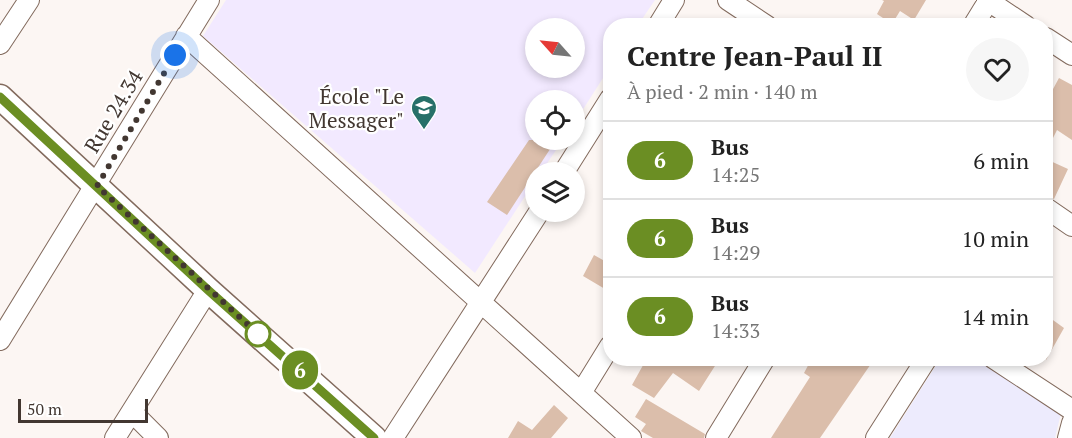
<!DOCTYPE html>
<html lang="fr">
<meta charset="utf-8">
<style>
:root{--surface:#fff;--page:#f6f6f6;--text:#222;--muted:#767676;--line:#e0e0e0}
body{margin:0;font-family:"PT Serif",serif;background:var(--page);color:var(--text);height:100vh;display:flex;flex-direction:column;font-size:22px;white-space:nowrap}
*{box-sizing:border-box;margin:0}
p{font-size:20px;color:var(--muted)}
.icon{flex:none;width:33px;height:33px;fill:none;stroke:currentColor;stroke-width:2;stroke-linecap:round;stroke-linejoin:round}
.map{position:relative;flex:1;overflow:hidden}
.sheet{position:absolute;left:603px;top:18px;width:450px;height:348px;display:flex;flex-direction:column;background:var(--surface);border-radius:24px;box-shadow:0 3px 9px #0003}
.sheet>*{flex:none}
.badge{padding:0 12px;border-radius:20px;font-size:21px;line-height:39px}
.needle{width:39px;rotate:297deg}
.fabs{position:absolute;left:525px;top:18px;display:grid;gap:12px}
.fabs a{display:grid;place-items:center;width:60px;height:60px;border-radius:50%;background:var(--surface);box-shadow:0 3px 9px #0003;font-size:30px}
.scale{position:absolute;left:18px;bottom:15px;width:130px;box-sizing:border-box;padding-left:6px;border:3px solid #423731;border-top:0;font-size:16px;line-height:21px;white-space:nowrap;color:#423731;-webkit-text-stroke:4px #fff;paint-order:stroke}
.you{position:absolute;width:30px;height:30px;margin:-15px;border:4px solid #fff;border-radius:50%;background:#1a73e8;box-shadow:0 0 0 9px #1a73e833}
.map>.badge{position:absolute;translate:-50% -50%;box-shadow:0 0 0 3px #fff}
.round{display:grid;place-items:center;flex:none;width:63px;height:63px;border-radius:32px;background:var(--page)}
.headline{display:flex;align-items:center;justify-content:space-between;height:102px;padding:0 24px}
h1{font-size:28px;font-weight:700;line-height:45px}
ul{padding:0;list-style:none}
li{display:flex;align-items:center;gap:18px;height:78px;padding:0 24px;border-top:2px solid var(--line)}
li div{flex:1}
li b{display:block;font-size:22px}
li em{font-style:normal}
li .badge{min-width:66px;font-weight:700;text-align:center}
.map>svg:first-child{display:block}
</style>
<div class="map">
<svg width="1072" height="438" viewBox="0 0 1072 438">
<rect width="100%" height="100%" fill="#fcf6f3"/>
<!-- commercial -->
<path fill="#edebfd" d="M940,359h58l66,42 -9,37h-165z"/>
<!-- education -->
<path fill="#f2e9ff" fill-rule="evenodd" d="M226,0h429l-17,25 -28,1v41l-35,55 -1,-22h-38v40h27l-22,32h-5l-1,9 -60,92 -272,-237zM536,28h38v40h-38z"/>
<!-- building -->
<path fill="#dbbeab" d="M882,0h44l-12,20 -14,-9 -8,13 -15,-10 7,-13z
M1059,78l13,7v55l-15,-10 -11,22v-50z
M529,140h27l-49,75 -20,-13z
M1046,159l22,10 -14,30 -8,-3z
M594,255l16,9v15l-5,10 -22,-13z
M1046,315l18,13 -18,32z
M647,358h73l-21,33 -26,-18 -19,25 -22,-13z
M812,358h63l-55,80h-49l39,-61 -6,-4z
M646,399l59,35 -1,4h-51l-12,-7 5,-7 -11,-7z
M554,405l14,13 -17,20h-43l10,-17 14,9z"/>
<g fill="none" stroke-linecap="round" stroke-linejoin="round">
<defs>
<path id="minor" d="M728,0l39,26
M987,0l39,26
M658,26l16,-26
M973,26l16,-26
M186,36l445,402
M1046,38l26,17
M0,44l29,-44
M564,172l46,-73
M1046,208l26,18
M0,340l209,-340
M993,358l79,52
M581,393l29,-47
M132,412l26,26
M115,438l93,-148
M393,438l146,-226
M716,438l49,-80
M876,438l51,-80
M1068,438l4,-15"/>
<path id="tertiary" d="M0,97l208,193 166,148"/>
</defs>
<!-- minor casing -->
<use href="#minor" stroke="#826a5d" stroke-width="22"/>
<!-- tertiary casing -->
<use href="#tertiary" stroke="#826a5d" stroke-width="27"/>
<!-- minor -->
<use href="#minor" stroke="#fff" stroke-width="20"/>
<!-- tertiary -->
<use href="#tertiary" stroke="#fff" stroke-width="24"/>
</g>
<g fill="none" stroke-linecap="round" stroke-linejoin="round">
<defs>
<path id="line" d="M0,97l208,193 166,148"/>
</defs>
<!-- line casing -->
<use href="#line" stroke="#fff" stroke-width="14"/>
<!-- line -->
<use href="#line" stroke="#6b8e23" stroke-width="9"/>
<!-- walk -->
<path stroke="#423731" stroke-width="6" stroke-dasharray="0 10.8" d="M175,55l-78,131 161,148"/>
</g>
<!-- icons -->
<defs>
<symbol id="school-pin" viewBox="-11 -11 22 30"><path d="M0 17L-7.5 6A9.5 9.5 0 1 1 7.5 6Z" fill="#277069" stroke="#fff"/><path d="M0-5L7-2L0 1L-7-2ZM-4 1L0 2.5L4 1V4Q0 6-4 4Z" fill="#fff"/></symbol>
</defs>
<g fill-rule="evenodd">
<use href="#school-pin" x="409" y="93" width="30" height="40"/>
</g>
<!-- markers -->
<circle fill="#fff" stroke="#6b8e23" stroke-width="3" cx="258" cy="334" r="12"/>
<g text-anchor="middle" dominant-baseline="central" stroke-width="4.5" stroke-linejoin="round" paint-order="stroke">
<!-- poi labels -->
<g font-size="21" fill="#423731" stroke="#fff" text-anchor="end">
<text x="404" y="96">École "Le<tspan x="404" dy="24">Messager"</tspan></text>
</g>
<!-- street labels -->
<g font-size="21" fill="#423731" stroke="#fff">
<text transform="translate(113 111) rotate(-59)">Rue 24.34</text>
</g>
</g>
</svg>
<div class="fabs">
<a><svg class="needle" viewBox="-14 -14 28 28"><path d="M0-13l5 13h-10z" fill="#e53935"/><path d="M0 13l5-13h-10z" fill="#767676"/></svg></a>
<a><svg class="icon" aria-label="locate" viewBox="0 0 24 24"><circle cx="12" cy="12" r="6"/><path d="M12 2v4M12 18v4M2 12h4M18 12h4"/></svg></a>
<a><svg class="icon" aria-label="layers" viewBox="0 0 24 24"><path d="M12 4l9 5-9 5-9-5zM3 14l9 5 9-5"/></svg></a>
</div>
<div class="scale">50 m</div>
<div class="you" style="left:175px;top:55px"></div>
<b class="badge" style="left:300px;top:370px;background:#6b8e23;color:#fff">6</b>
<section class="sheet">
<div class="headline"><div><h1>Centre Jean-Paul II</h1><p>À pied · 2 min · 140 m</p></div><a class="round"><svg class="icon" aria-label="heart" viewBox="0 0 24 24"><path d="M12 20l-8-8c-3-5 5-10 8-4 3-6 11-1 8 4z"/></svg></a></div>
<ul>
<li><span class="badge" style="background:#6b8e23;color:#fff">6</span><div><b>Bus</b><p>14:25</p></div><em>6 min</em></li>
<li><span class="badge" style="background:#6b8e23;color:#fff">6</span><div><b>Bus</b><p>14:29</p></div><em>10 min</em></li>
<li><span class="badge" style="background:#6b8e23;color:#fff">6</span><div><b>Bus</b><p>14:33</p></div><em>14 min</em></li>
</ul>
</section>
</div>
